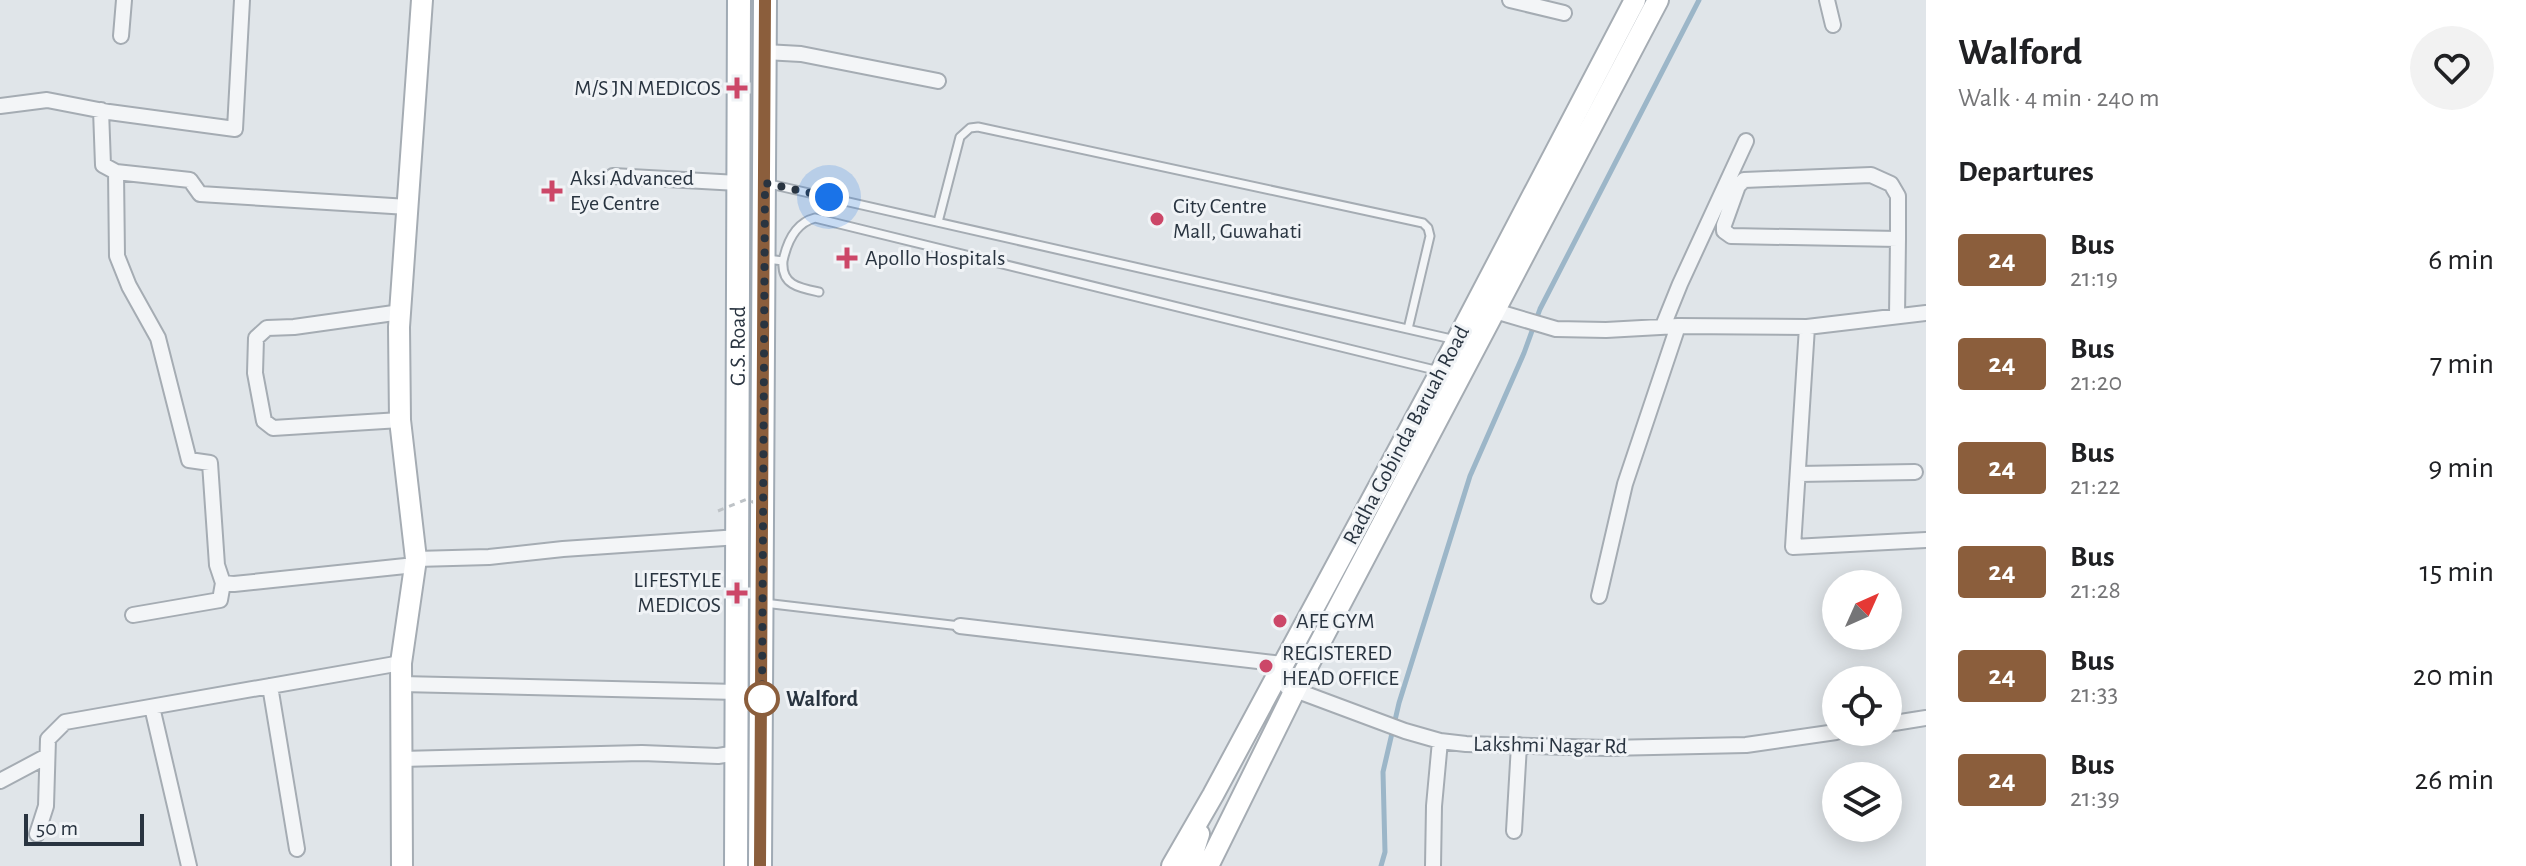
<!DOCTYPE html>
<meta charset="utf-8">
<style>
:root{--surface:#fff;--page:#f2f2f2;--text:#202124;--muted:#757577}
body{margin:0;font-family:"Alegreya Sans",sans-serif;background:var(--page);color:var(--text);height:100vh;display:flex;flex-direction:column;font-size:30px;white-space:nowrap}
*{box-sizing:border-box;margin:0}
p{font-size:26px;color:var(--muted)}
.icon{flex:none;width:44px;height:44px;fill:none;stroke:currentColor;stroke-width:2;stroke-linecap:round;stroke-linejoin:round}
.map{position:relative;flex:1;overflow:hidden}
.details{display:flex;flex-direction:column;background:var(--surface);width:600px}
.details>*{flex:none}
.badge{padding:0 16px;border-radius:6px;font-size:28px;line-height:52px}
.needle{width:52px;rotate:45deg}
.buttons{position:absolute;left:1822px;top:570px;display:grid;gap:16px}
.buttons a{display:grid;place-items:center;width:80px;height:80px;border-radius:50%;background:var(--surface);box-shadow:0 4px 20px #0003;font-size:40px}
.scale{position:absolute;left:24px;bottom:20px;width:120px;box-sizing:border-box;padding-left:8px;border:4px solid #293440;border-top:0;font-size:22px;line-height:28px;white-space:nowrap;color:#293440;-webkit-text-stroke:6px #f0f3f6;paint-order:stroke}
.you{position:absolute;width:40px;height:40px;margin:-20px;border:6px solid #fff;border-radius:50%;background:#1a73e8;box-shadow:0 0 0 12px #1a73e833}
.map>.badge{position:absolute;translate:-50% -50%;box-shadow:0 0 0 4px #fff}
h2{padding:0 32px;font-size:30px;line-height:72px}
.round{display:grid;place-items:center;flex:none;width:84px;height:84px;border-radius:42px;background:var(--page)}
.overview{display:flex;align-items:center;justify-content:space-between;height:136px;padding:0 32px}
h1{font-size:38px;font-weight:700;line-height:60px}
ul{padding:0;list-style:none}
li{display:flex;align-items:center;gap:24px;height:104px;padding:0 32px}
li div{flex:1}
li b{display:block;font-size:30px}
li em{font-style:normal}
li .badge{min-width:88px;font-weight:700;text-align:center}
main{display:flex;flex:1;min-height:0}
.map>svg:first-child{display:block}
</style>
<main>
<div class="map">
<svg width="1926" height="866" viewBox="0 0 1926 866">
<rect width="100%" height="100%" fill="#e0e5e9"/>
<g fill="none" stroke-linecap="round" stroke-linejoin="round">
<!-- stream -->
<path stroke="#9cb6c8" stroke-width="5" d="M1381,866l4,-14 -2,-80 16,-69 71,-227 54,-123 16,-44 159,-309"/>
<defs>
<path id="lane" d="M765,183l691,157
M938,222l22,-85 10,-9 8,-1 445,96 5,5 2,8 -22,93
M767,259l16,2c4,-19 12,-38 32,-43l624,153
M783,261c-2,24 16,27 36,31
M764,603l196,23"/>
<path id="street" d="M1510,0l54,13
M1827,0l6,25
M121,36l3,-36
M765,52l36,2 137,27
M0,106l47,-6 62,12 126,17 7,-129
M101,110l2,55 13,7 1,84 12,30 29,52 31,122 21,3 7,102 6,18 11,1 181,-19
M116,172l74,8 10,14 208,13
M613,176l125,7
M1495,311l61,18 50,1 72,-4 129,1 119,-14
M1897,316l1,-77 -167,-3 -7,-5v-6l14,-39 6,-6 127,-5 20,9 7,12v43
M1663,326l17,-42 66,-143
M1807,327l-14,220 133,-7
M400,420l-127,8 -9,-7 -9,-48 1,-35 11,-10 27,-1 107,-15
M1798,474l117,-2
M416,559l73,-2 74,-8 176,-12
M1599,596l26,-112 53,-158
M133,615l87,-15 3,-17
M960,626l323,38
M401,684l336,8
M270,686l27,163
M1287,687l118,44 35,10 26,3 141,4 139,-3 90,-13
M152,707l37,159
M1888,724l38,-6
M401,759l241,-6 76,3 19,-3
M0,781l47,-25
M1514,831l5,-86
M37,834l9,-28 2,-67 17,-17 336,-59
M1433,866l1,-60 6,-65"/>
<path id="secondary" d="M402,866l-1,-203 15,-104 -16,-139 -1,-93 23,-327
M1172,866l41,-71 228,-424 194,-371
M1189,866l10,-32
M1208,866l87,-176 363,-690"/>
<g id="primary">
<path id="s1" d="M736,866l3,-866"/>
<path d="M760,866l5,-866"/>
</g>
</defs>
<!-- lane casing -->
<use href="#lane" stroke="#a5acb3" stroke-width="11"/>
<!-- street casing -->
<use href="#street" stroke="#a5acb3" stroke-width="18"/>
<!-- secondary casing -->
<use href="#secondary" stroke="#a5acb3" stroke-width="24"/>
<!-- primary casing -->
<use href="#primary" stroke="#a0aab4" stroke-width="26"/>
<!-- lane -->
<use href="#lane" stroke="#f3f5f7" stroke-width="7"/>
<!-- street -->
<use href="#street" stroke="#f3f5f7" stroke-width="14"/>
<!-- secondary -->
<use href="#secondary" stroke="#fff" stroke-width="20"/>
<!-- primary -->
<use href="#primary" stroke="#fff" stroke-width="22"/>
<!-- path-bridge -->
<path stroke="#bec3c7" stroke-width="3" stroke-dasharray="6 6" stroke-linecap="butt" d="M718,511l29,-12 23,12"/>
</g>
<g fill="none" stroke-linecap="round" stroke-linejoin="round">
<defs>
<path id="line" d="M760,866l5,-866"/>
</defs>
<!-- line casing -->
<use href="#line" stroke="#fff" stroke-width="18"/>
<!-- line -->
<use href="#line" stroke="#8b5e3c" stroke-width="12"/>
<!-- walk -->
<path stroke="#293440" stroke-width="8" stroke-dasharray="0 14.4" d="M762,699l3,-516 64,14"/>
</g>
<!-- markers -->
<g fill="#cc4768" stroke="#f0f3f6" stroke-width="3">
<path d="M733 76h8v8h8v8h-8v8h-8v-8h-8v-8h8z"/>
<path d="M548 179h8v8h8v8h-8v8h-8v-8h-8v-8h8z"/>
<circle cx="1157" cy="219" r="8"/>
<path d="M843 246h8v8h8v8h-8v8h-8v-8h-8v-8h8z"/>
<path d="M733 581h8v8h8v8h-8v8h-8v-8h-8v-8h8z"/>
<circle cx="1280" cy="621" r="8"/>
<circle cx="1266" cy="666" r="8"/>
</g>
<circle fill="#fff" stroke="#8b5e3c" stroke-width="4" cx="762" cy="699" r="16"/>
<g text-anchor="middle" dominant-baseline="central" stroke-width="6" stroke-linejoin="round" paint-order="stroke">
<!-- poi labels -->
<g font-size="22" fill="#293440" stroke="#f0f3f6" text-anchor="start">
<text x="721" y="88" text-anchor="end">M/S JN MEDICOS</text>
<text x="570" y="178">Aksi Advanced<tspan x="570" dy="25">Eye Centre</tspan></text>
<text x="1173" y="206">City Centre<tspan x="1173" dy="25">Mall, Guwahati</tspan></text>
<text x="865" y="258">Apollo Hospitals</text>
<text x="721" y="580" text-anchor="end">LIFESTYLE<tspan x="721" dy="25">MEDICOS</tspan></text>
<text x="1296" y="621">AFE GYM</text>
<text x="1282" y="653">REGISTERED<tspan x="1282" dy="25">HEAD OFFICE</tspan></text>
</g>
<!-- street labels -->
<g font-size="22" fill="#293440" stroke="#f0f3f6">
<text stroke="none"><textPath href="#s1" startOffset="520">G.S. Road</textPath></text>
<text transform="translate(1406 435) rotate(-62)">Radha Gobinda Baruah Road</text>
<text transform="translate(1550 745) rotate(1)">Lakshmi Nagar Rd</text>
</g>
<!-- stop labels -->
<g font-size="22" font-weight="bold" fill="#293440" stroke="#f0f3f6" text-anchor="start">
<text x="786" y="699">Walford</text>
</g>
</g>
</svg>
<div class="buttons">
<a><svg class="needle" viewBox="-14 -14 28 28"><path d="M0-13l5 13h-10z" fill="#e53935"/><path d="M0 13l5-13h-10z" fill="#757577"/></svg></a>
<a><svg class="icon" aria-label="locate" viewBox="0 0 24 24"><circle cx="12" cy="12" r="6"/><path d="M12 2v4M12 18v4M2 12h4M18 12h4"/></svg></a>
<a><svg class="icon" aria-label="layers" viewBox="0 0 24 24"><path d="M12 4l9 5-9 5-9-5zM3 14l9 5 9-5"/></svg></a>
</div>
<div class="scale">50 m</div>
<div class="you" style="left:829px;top:197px"></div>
</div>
<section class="details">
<div class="overview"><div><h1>Walford</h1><p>Walk · 4 min · 240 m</p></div><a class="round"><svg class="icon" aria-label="heart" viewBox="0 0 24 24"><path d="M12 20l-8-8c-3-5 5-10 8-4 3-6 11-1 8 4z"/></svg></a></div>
<h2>Departures</h2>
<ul>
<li><span class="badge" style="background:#8b5e3c;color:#fff">24</span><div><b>Bus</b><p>21:19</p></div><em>6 min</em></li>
<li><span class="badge" style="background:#8b5e3c;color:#fff">24</span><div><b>Bus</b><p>21:20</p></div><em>7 min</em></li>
<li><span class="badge" style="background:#8b5e3c;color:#fff">24</span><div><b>Bus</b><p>21:22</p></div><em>9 min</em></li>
<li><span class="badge" style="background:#8b5e3c;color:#fff">24</span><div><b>Bus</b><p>21:28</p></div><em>15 min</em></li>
<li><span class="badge" style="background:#8b5e3c;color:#fff">24</span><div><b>Bus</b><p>21:33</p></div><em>20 min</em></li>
<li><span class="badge" style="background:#8b5e3c;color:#fff">24</span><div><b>Bus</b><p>21:39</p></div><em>26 min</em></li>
</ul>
</section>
</main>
